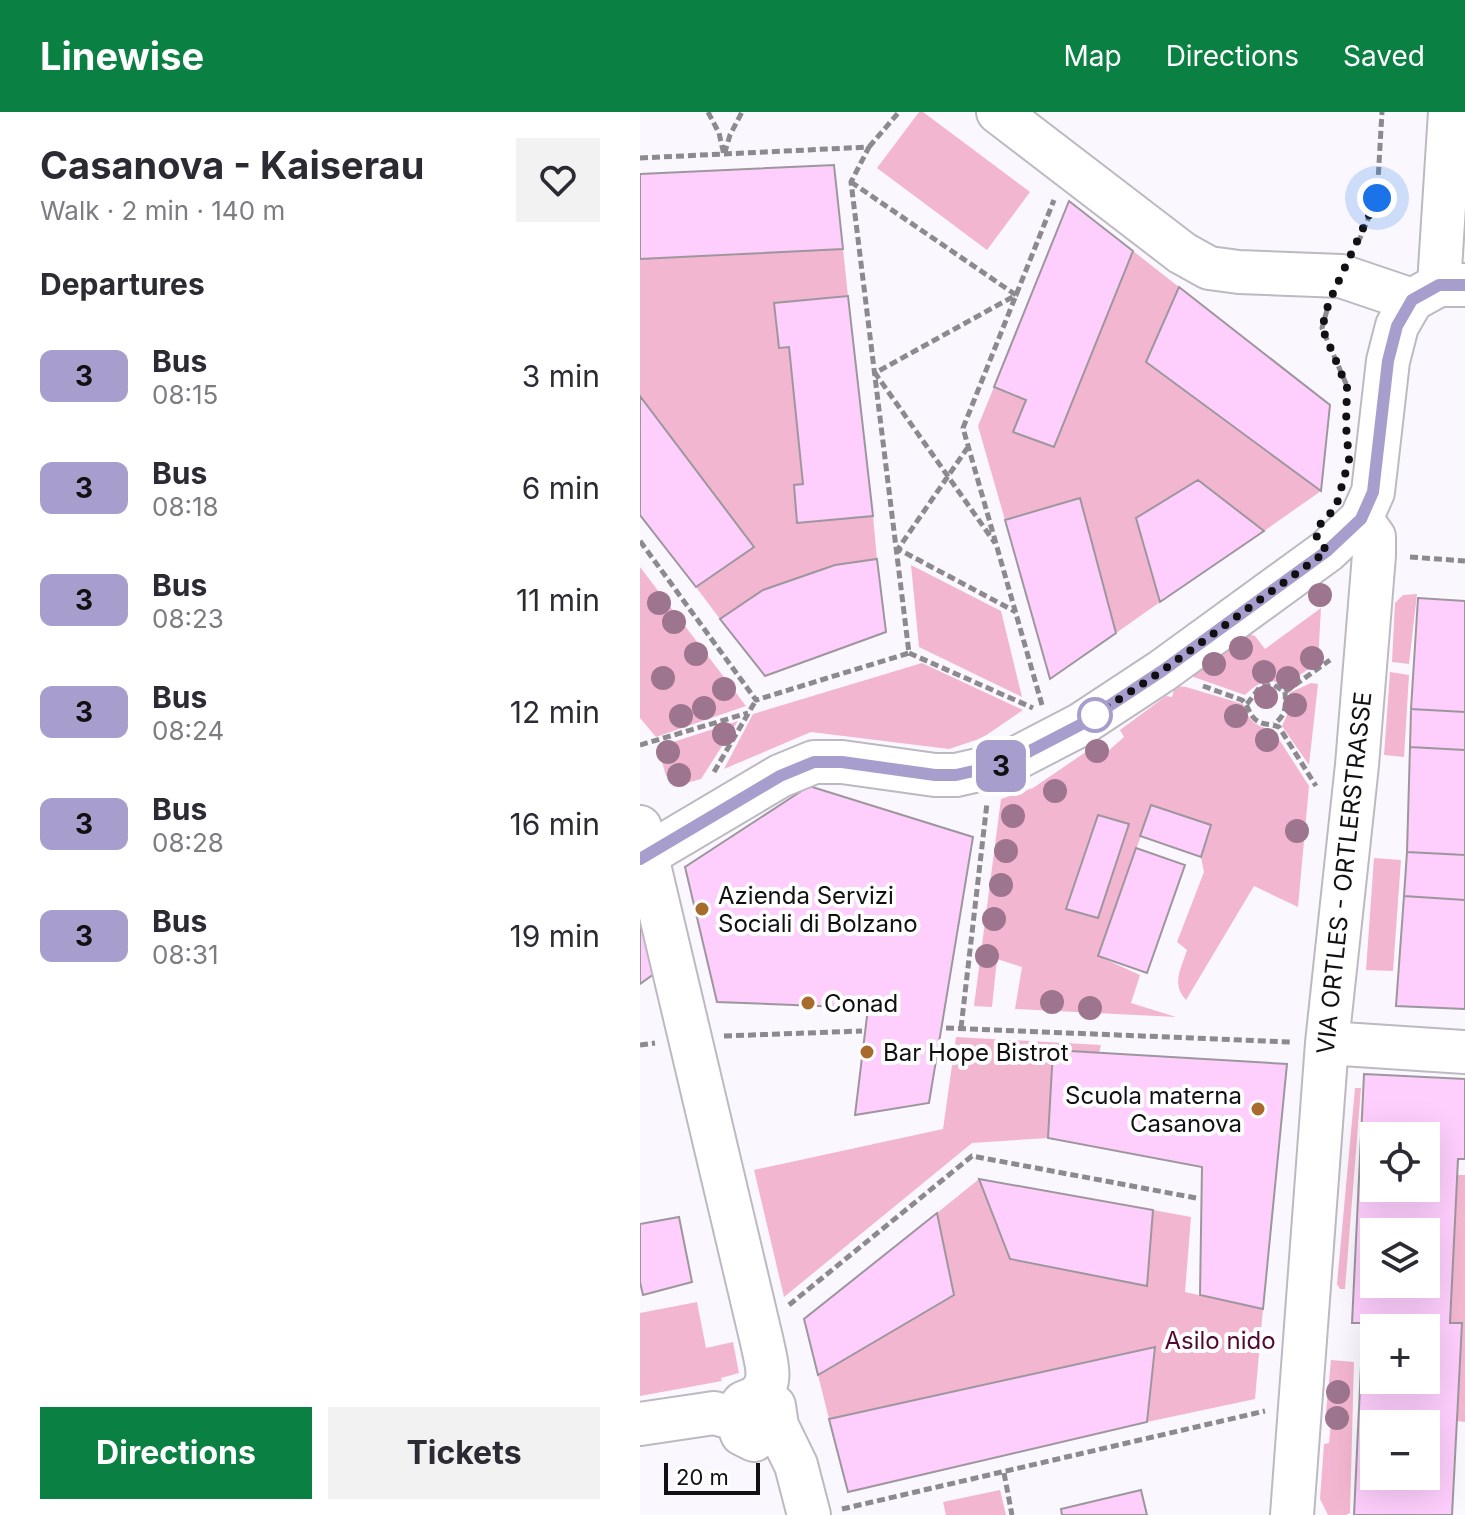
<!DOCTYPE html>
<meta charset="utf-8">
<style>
:root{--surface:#fff;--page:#f2f2f3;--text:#2b2b33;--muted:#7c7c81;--accent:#0b8043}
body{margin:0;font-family:Inter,sans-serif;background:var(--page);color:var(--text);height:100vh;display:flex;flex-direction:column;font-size:30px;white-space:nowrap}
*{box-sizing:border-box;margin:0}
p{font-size:26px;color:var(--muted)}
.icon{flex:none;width:44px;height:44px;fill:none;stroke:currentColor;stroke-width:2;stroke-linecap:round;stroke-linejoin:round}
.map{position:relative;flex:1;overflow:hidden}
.details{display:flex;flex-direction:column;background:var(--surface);width:640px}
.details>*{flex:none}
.badge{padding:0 16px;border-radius:12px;font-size:28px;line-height:52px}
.controls{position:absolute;left:720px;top:1010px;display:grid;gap:16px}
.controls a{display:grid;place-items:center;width:80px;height:80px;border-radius:0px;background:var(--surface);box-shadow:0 8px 32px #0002;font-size:40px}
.scale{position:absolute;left:24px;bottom:20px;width:96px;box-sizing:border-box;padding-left:8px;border:4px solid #111012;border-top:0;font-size:22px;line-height:28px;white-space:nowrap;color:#111012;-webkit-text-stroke:6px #fff;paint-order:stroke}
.you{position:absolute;width:40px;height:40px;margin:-20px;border:6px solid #fff;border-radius:50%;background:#1a73e8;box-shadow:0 0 0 12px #1a73e833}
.map>.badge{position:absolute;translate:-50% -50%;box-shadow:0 0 0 4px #fff}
h2{padding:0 40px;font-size:30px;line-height:72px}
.round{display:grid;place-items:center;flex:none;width:84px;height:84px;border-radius:0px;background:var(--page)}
.head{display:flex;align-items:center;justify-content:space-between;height:136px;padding:0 40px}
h1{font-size:38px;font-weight:700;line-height:60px}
.cta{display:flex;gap:16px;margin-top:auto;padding:16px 40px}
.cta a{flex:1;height:92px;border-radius:0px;background:var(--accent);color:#fff;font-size:32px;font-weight:700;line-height:92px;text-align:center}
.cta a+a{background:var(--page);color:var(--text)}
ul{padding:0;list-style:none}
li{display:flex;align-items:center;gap:24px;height:112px;padding:0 40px}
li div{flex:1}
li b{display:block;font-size:30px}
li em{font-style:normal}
li .badge{min-width:88px;font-weight:700;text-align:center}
header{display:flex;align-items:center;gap:48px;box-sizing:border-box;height:112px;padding:0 40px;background:var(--accent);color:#fff}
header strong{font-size:38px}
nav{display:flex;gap:44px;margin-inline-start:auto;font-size:28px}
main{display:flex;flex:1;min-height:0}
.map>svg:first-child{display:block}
</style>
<header>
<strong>Linewise</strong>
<nav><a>Map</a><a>Directions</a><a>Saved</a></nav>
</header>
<main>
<section class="details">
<div class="head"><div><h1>Casanova - Kaiserau</h1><p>Walk · 2 min · 140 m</p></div><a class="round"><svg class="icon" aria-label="heart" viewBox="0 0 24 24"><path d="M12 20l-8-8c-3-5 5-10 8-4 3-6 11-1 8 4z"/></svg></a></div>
<h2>Departures</h2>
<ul>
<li><span class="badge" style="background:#a79ecd;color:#111">3</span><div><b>Bus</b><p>08:15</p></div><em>3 min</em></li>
<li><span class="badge" style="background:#a79ecd;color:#111">3</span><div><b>Bus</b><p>08:18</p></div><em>6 min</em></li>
<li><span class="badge" style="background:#a79ecd;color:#111">3</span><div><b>Bus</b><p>08:23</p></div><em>11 min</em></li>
<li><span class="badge" style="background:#a79ecd;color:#111">3</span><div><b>Bus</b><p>08:24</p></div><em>12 min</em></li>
<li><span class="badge" style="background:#a79ecd;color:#111">3</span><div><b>Bus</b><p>08:28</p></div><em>16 min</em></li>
<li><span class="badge" style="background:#a79ecd;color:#111">3</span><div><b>Bus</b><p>08:31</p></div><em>19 min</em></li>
</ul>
<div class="cta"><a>Directions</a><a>Tickets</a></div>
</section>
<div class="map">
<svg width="825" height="1403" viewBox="0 0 825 1403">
<rect width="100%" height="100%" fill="#faf8fe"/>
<!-- green -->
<path fill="#f3b6d0" d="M279,0h4l107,80 -43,58 -110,-82z
M203,137l5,47 -74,7 5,45 10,-1 14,137 -9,2 3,36 76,-6 4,43 -42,6 -72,25 -43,29 -24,-32 58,-40 -114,-151v-137z
M493,139l46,36 -33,75 175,129 -57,40 -66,-51 -62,38 24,84 -44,31 -36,-135 -75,22 -27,-94 16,-39 32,13 28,47z
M271,453l90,46 21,86 -103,-50z
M0,455l106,139 -90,31 -16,-19z
M777,482l-8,70 -17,-2 3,-59 8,-8z
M681,496l-3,54 -32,23c-18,-8 -28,-3 -41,10l-57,-20 61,-41 6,2 10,13z
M282,551l101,47 -41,28 -33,11 -138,-17 -87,37 29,-55z
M750,560l19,3 -5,82 -20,-2z
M671,571l7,1 -9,81 -27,-39 10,-22 -3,-11z
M535,574l11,1 57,17c6,17 12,22 30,26l36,56 -11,121 -44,-21 -68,114c-15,-16 -5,-31 1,-50l-10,-8 27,-70 -3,-15 10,-32 -59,-20 -54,151 42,19 -9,28 45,14 -161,-8 7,-42 -25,-8 -5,48 -18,-1 27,-207 32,-11 66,-45 7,10 18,-16 -4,-7 46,-34 6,1z
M98,609l-37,58 -18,5 -17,-8 -8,-29z
M734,746l27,2 -8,111 -27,-1z
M316,925l145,8 -2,8 -45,-3 -6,88 -76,5 -188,154 -30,-127 189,-41z
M715,976h6l-16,201h-5l-3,-5z
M817,1063h8v247l-8,-1 4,-98h-11z
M339,1067l32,81 136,26 6,-76 38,7 -6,75 78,17 -8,90 -108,23 7,-75 -325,72 -11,-44 136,-79 -17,-83z
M57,1190l9,46 27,-6 6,31 -18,5 1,3 -82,15v-83z
M691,1248l23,2 -4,151 -4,2h-18l-8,-16 4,-55 5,-1 3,-32h-6z
M360,1378l6,25h-60l-3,-13z"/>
<!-- building -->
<path fill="#fecefc" stroke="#9d979d" stroke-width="2" fill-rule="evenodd" d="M194,53l9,84 -203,10v-85z
M429,89l64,50 -79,196 -41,-15 13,-32 -32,-13z
M539,175l151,118 -9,86 -175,-129z
M208,184l25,220 -76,7 -3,-38 9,-1 -14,-137 -10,1 -5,-45z
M0,284l114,151 -58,40 -56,-72z
M558,368l66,51 -104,71 -24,-84z
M440,386l36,135 -66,46 -45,-159z
M237,447l9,73 -121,44 -45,-57 43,-29 72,-25z
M778,486l47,3v111l-54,-3z
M771,597l54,3v38l-55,-3z
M770,635l55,3v105l-58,-3z
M169,674l164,51 -44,266 -74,12 13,-107 -151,-6 -32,-135z
M511,693l60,20 -10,32 -61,-21z
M458,703l31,9 -31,94 -32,-9z
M496,736l49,17 -38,108 -49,-17z
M767,740l58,3v45l-61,-4z
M764,784l61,4v109l-69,-3z
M0,795l18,64 -18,13z
M413,938l234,14 -24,245 -63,-14 2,-128 -154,-29z
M724,962l101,5v80h-7l-8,164h12l-10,192h-98l9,-192h-11zM734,1024h52v52h-52zM734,1120h52v52h-52zM734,1216h52v52h-52zM734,1312h52v52h-52z
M339,1067l174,31 -6,76 -137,-27z
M297,1101l17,82 -136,80 -14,-56z
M39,1105l13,65 -49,13 -3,-13v-58z
M515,1235l-8,75 -299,70 -19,-73z
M501,1378l6,25h-85l-1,-6z"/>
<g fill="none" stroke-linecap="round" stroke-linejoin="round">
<defs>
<path id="minor" d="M358,0l184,141 27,15 30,4 102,4 71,24
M799,173l11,-173
M0,715l122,515c4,21 13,42 -7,56
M0,747l140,-83 34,-14h28l93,13h21l49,-11 75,-39 82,-54 165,-120 34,-32 12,-27 15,-131 9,-35 15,-26 27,-15h26
M687,931l138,9
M98,1298l5,-7 12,-5 14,4 5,4 3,20 19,39 13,50
M0,1312l74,-11 22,6 6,15 12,6
M652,1403l35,-472 30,-278 17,-210v-18l-13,-18"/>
</defs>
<!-- minor casing -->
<use href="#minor" stroke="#bcb9c1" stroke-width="46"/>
<!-- path -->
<path stroke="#8c8a8e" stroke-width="5" stroke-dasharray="8 4" stroke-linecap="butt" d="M68,0l11,21 5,22 6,-20 12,-23
M229,35l30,-35
M0,46l229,-11 -18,35 58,471 -153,47 -116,-159
M211,70l165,113 -141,78 120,170
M718,131l19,-45 5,-86
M687,198l-5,18 25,58
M328,335l-70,102 118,63
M770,445l55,4
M269,541l124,55
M563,574l39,14c6,5 6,11 11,17 7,9 17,6 26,10l37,59
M645,580l45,-32
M607,592l13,-17 14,-2 11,7c1,15 1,23 -11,32
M402,593l-79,-277 91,-228
M0,633l108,-32
M74,660l42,-72
M306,916l344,14
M321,916l26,-225
M84,924l138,-5
M0,933l15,-2
M149,1193l183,-149 224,42
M364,1361l8,42
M202,1397l423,-98"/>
<!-- minor -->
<use href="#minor" stroke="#fff" stroke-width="42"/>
</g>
<!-- trees -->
<g fill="#9e758e">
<circle cx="680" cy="483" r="12"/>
<circle cx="19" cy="491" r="12"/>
<circle cx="34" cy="510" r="12"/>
<circle cx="601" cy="536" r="12"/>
<circle cx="56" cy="542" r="12"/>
<circle cx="672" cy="546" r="12"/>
<circle cx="574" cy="552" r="12"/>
<circle cx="624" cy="560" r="12"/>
<circle cx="23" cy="566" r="12"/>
<circle cx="648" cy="566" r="12"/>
<circle cx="84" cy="577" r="12"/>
<circle cx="626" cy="585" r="12"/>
<circle cx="655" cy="593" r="12"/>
<circle cx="64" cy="596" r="12"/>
<circle cx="41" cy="604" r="12"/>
<circle cx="596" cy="604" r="12"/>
<circle cx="84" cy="622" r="12"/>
<circle cx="627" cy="628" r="12"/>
<circle cx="457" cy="639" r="12"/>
<circle cx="28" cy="640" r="12"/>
<circle cx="39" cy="663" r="12"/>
<circle cx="415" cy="679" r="12"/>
<circle cx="373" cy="704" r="12"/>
<circle cx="657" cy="719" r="12"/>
<circle cx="366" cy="739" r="12"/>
<circle cx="361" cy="773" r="12"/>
<circle cx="354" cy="807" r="12"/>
<circle cx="347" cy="844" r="12"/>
<circle cx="412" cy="890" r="12"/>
<circle cx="450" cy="896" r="12"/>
<circle cx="698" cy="1280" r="12"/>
<circle cx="697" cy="1306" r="12"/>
</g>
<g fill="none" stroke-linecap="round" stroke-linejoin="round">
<defs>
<path id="line" d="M0,747l140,-83 34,-14h28l93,13h21l49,-11 75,-39 82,-54 165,-120 34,-32 12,-27 15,-131 9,-35 15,-26 27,-15h26"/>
</defs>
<!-- line casing -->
<use href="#line" stroke="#fff" stroke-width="18"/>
<!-- line -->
<use href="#line" stroke="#a79ecd" stroke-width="12"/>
<!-- walk -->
<path stroke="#111012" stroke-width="8" stroke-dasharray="0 14.4" d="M455,603l67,-44 165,-120 -10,-12 -1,-10 20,-22 13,-47 -3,-34 1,-39 -25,-59 7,-26 48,-104"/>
</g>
<!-- markers -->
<circle fill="#fff" stroke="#a79ecd" stroke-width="4" cx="455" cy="603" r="16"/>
<g fill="#a76c2c" stroke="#fff" stroke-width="3">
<circle cx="62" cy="797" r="8"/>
<circle cx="168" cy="891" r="8"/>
<circle cx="227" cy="940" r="8"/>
<circle cx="618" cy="997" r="8"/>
</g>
<g text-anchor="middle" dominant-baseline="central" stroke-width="8" stroke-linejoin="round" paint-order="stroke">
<!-- street labels -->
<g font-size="24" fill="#111012" stroke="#fff">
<text transform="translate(704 761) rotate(-84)">VIA ORTLES - ORTLERSTRASSE</text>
</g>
<!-- poi labels -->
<g font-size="24" fill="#111012" stroke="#fff" text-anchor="start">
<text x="78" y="783">Azienda Servizi<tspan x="78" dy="28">Sociali di Bolzano</tspan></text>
<text x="184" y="891">Conad</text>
<text x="243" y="940">Bar Hope Bistrot</text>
<text x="602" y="983" text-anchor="end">Scuola materna<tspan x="602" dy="28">Casanova</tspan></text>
</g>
<!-- park labels -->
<g font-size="24" fill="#520933" stroke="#fff">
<text x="580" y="1228">Asilo nido</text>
</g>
</g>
</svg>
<div class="controls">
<a><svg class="icon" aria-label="locate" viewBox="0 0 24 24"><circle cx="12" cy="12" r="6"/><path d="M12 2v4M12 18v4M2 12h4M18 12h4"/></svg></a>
<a><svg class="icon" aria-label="layers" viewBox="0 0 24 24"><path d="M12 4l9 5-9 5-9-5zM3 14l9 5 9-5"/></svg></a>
<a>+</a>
<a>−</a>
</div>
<div class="scale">20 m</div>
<div class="you" style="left:737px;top:86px"></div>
<b class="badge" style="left:361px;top:654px;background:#a79ecd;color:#111">3</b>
</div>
</main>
